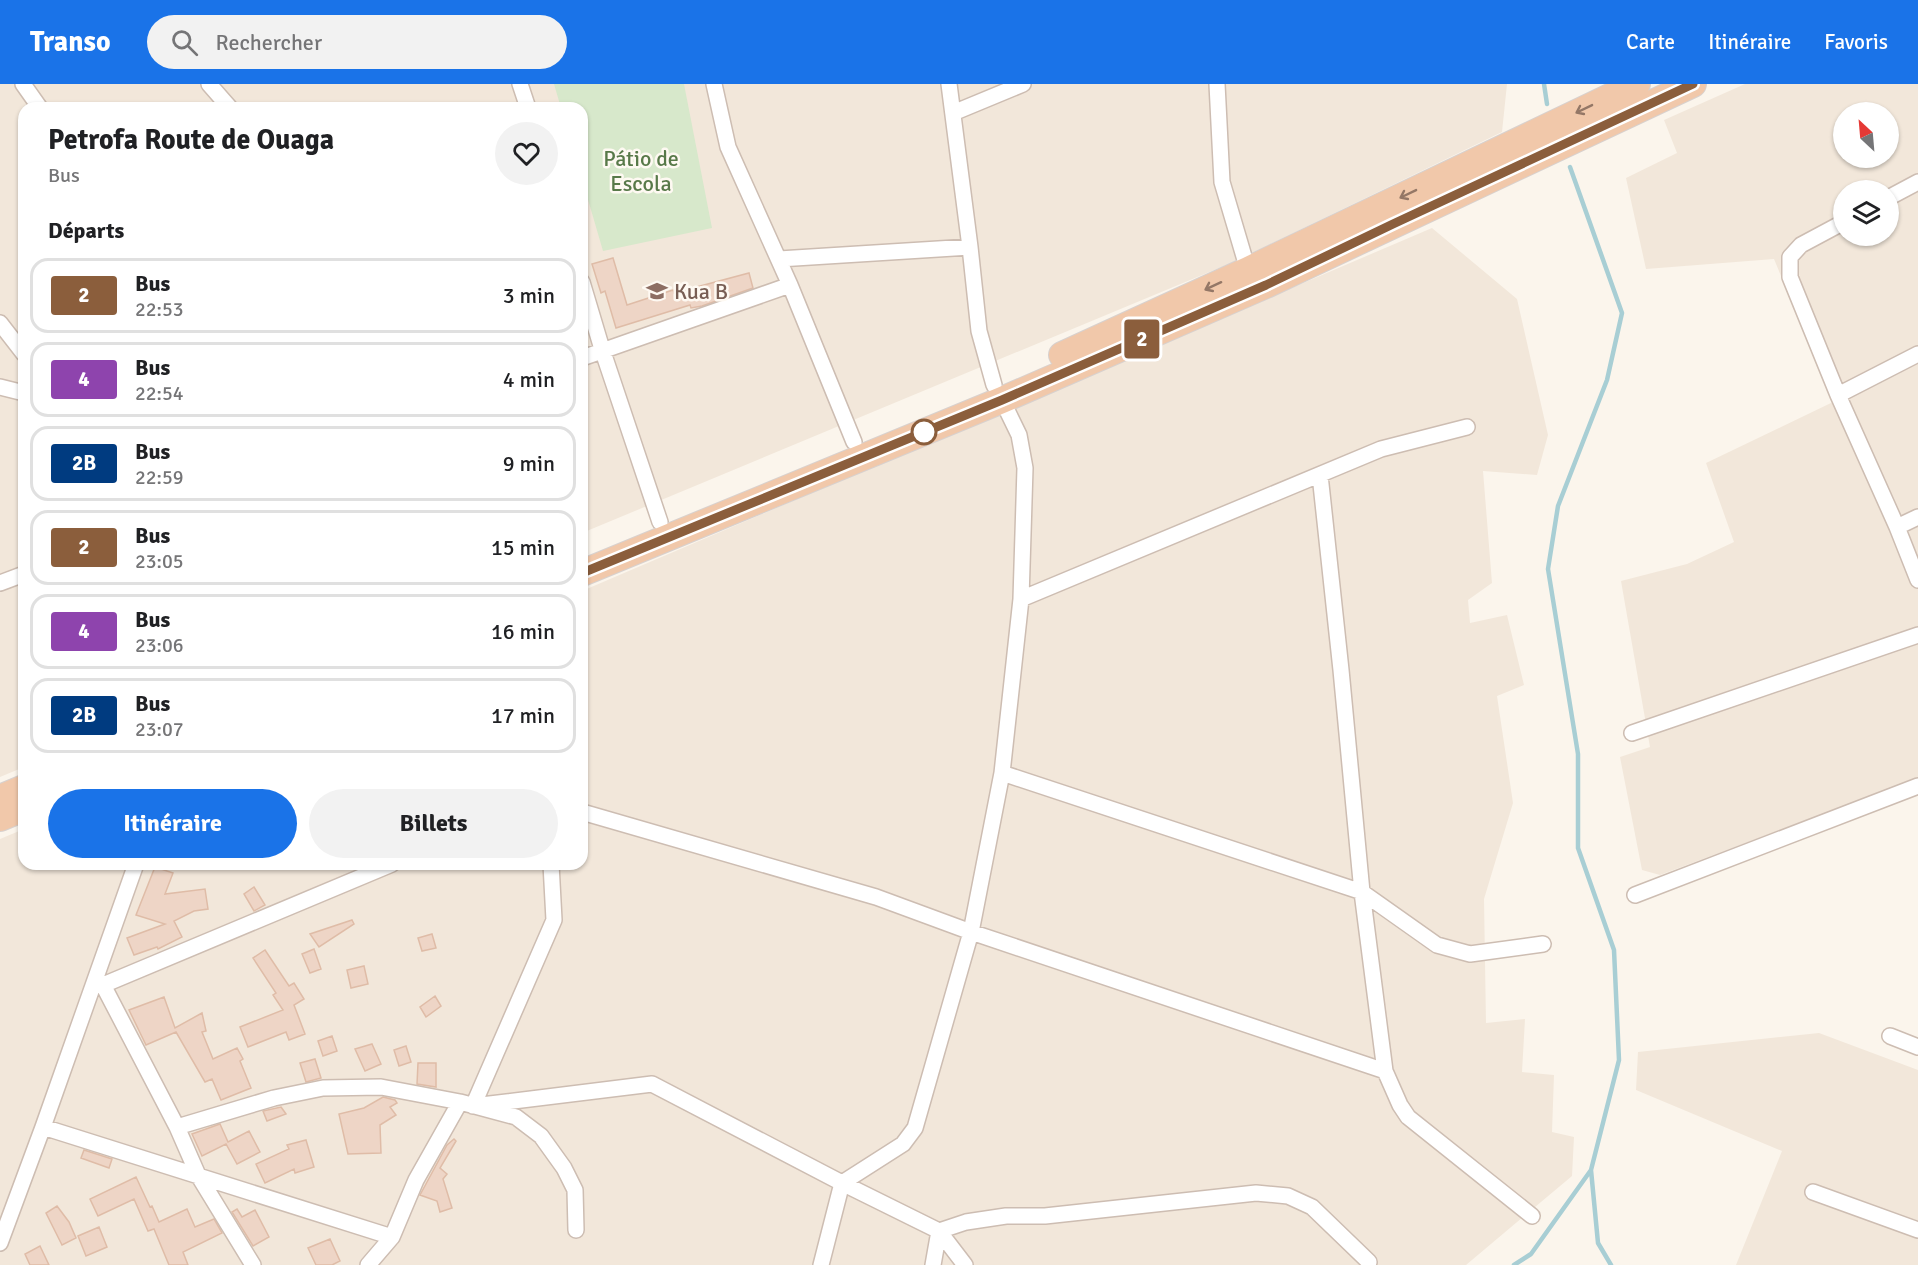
<!DOCTYPE html>
<html lang="fr">
<meta charset="utf-8">
<style>
:root{--surface:#fff;--page:#f2f2f2;--text:#202124;--muted:#757577;--line:#e0e0e0;--accent:#1a73e8}
body{margin:0;font-family:Signika,sans-serif;background:var(--page);color:var(--text);height:100vh;display:flex;flex-direction:column;font-size:22px;white-space:nowrap}
*{box-sizing:border-box;margin:0}
p{font-size:20px;color:var(--muted)}
.icon{flex:none;width:33px;height:33px;fill:none;stroke:currentColor;stroke-width:2;stroke-linecap:round;stroke-linejoin:round}
.map{position:relative;flex:1;overflow:hidden}
.drawer{position:absolute;left:18px;top:18px;width:570px;height:768px;display:flex;flex-direction:column;background:var(--surface);border-radius:18px;box-shadow:0 2px 4px #0004}
.drawer>*{flex:none}
.badge{padding:0 12px;border-radius:4px;font-size:21px;line-height:39px}
.needle{width:39px;rotate:334deg}
.tools{position:absolute;left:1833px;top:18px;display:grid;gap:12px}
.tools a{display:grid;place-items:center;width:66px;height:66px;border-radius:50%;background:var(--surface);box-shadow:0 2px 4px #0004;font-size:30px}
.map>.badge{position:absolute;translate:-50% -50%;box-shadow:0 0 0 3px #fff}
h2{padding:0 30px;font-size:22px;line-height:54px}
.round{display:grid;place-items:center;flex:none;width:63px;height:63px;border-radius:32px;background:var(--page)}
.headline{display:flex;align-items:center;justify-content:space-between;height:102px;padding:0 30px}
h1{font-size:28px;font-weight:700;line-height:45px}
.button{display:flex;gap:12px;margin-top:auto;padding:12px 30px}
.button a{flex:1;height:69px;border-radius:36px;background:var(--accent);color:#fff;font-size:24px;font-weight:700;line-height:69px;text-align:center}
.button a+a{background:var(--page);color:var(--text)}
ul{padding:0;list-style:none}
li{display:flex;align-items:center;gap:18px;height:75px;margin:0 12px 9px;padding:0 18px;border:3px solid var(--line);border-radius:18px}
li div{flex:1}
li b{display:block;font-size:22px}
li em{font-style:normal}
li .badge{min-width:66px;font-weight:700;text-align:center}
header{display:flex;align-items:center;gap:36px;box-sizing:border-box;height:84px;padding:0 30px;background:var(--accent);color:#fff}
header strong{font-size:28px}
nav{display:flex;gap:33px;margin-inline-start:auto;font-size:21px}
.search{width:420px;height:54px;background:var(--page);display:flex;align-items:center;gap:15px;box-sizing:border-box;padding:0 21px;border-radius:33px;color:var(--muted);font-size:22px}
.map>svg:first-child{display:block}
</style>
<header>
<strong>Transo</strong>
<div class="search"><svg class="icon" aria-label="search" viewBox="0 0 24 24"><circle cx="10" cy="10" r="6"/><path d="M15 15l6 6"/></svg>Rechercher</div>
<nav><a>Carte</a><a>Itinéraire</a><a>Favoris</a></nav>
</header>
<div class="map">
<svg width="1918" height="1181" viewBox="0 0 1918 1181">
<rect width="100%" height="100%" fill="#fbf5ec"/>
<!-- residential -->
<path fill="#f2e7da" fill-rule="evenodd" d="M0,0h1507l-5,48 -271,131 -649,270v-425h-558v659l-24,10z
M1745,0h173v694l-258,97 -18,-5 -22,-113 30,-10 -29,-166 66,-17 47,-22 -28,-79 127,-61 -59,-143 -128,10 -20,-91 51,-25 -13,-33zM1844,28h44v46h-44zM1844,106h44v46h-44z
M1432,144l85,71 31,136 -11,40 -54,-4 9,112 -24,17 2,23 37,-8 17,70 -27,11 16,107 -29,96 2,124 39,-4 -3,53 32,3 -2,57 22,5 -2,39 -106,89h-1466v-426l24,-10v35h558v-273z
M1819,949l99,37v195h-182l46,-114 -146,-61 2,-38z"/>
<!-- green -->
<path fill="#d7e8cb" d="M554,0h130l28,144 -109,23 -21,-72v-71h-21z"/>
<g fill="none" stroke-linecap="round" stroke-linejoin="round">
<!-- stream -->
<path stroke="#a8ced4" stroke-width="4.5" d="M1544,0l3,20
M1570,83l52,146 -15,67 -49,126 -10,63 30,185v94l36,102 5,110 -28,110 7,73 13,22
M1514,1181l17,-11 60,-84"/>
</g>
<!-- building -->
<path fill="#eed5c6" stroke="#dfbca7" stroke-width="1.5" d="M613,174l14,47 46,-15 1,3 75,-20 4,15 -51,18 -11,2 -1,-3 -74,23 -11,-37 -4,2 -9,-29z
M155,783l18,6 -8,21 40,-5 3,20 -14,2 -20,10 8,16 -24,12 -1,-2 -23,8 -7,-17 38,-14 -29,-9z
M254,803l11,18 -11,6 -10,-17z
M352,836l2,4 -35,23 -9,-13z
M432,850l4,14 -14,3 -4,-13z
M314,865l7,20 -11,4 -8,-19z
M265,866l24,36 5,-3 10,16 -10,6 11,29 -16,6 -3,-8 -38,15 -8,-20 43,-17 -10,-15 3,-2 -23,-35z
M364,882l4,18 -17,4 -4,-18z
M435,912l6,10 -15,11 -6,-10z
M164,913l11,31 27,-15 4,18 -4,1 11,27 24,-11 6,11 -3,2 11,27 -30,12 -9,-21 -7,3 -29,-50 -30,13 -17,-35z
M332,952l5,15 -14,5 -5,-15z
M372,960l9,20 -16,7 -10,-22z
M406,962l5,16 -12,4 -5,-16z
M315,975l6,19 -15,4 -6,-19z
M418,979h18v24l-19,-3z
M383,1013l12,3 2,3 -7,4 6,8 -16,10 1,28 -33,1 -9,-40 25,-6z
M281,1023l5,7 -19,7 -4,-10z
M220,1040l8,18 21,-11 11,21 -23,12 -11,-20 -24,12 -10,-22z
M454,1055l2,2 -16,27 7,6 -4,5 9,29 -12,4 -3,-11 -17,-6 27,-50z
M306,1056l8,27 -19,6 -1,-4 -29,14 -9,-19 33,-15 -2,-4z
M84,1066l28,9 -3,9 -28,-10z
M136,1093l14,30 2,-1 7,16 28,-13 8,18 19,-8 8,14 -39,19 5,13h-19l-15,-36 -6,2 -14,-32 -36,17 -8,-17z
M57,1122l12,16 7,16 -14,7 -16,-32z
M237,1125l5,8 13,-7 14,27 -16,9 -21,-34z
M99,1143l8,20 -21,9 -8,-20z
M330,1155l10,22 -8,4h-16l-8,-17z
M40,1162l9,19h-19l-5,-11z"/>
<g fill="none" stroke-linecap="round" stroke-linejoin="round">
<defs>
<path id="minor" d="M23,0l17,24
M209,0l21,24
M520,0l8,24
M714,0l14,63 62,138 64,157
M949,0l21,163 9,84 15,54
M1217,0l5,98 26,88
M953,29l70,-29
M1888,114l30,-16
M1844,138l-43,23 -11,12v20l48,118 59,132 21,53
M779,175l191,-12
M582,198l20,67 58,173
M0,239l24,31
M582,274l208,-73
M0,303l24,6
M1838,311l80,-41
M1320,391l21,195 21,222 75,53 33,9 73,-10
M1897,443l21,-10
M0,499l24,-9
M1021,515l360,-150 86,-22
M1632,649l286,-98
M1002,689l360,119 23,179 15,34 8,12 124,99
M582,728l294,85 95,35 414,139
M1635,811l283,-109
M96,896l7,5 289,-121
M103,901l74,142 21,48 55,90
M1890,952l28,11
M473,1022l179,-22 190,99 97,48 26,34
M473,1022l81,-186 -3,-56
M43,1043l349,110
M177,1043l97,-29 49,-10 58,-1 79,15 56,15 25,19 23,32 11,22 1,40
M1813,1108l105,38
M0,1159l43,-116 93,-263
M368,1181l24,-28 24,-57 44,-78
M821,1181l21,-82 61,-39 12,-16 56,-196 31,-159 19,-174 4,-131 -6,-33 -17,-35
M933,1181l6,-34 27,-9 40,-6h39l211,-23 32,3 24,11 57,55"/>
<path id="trunk" d="M1062,271l186,-85 389,-186
M582,489l420,-173 264,-115 427,-201
M0,714l24,-10
M0,734l24,-10"/>
</defs>
<!-- minor casing -->
<use href="#minor" stroke="#cdbdb2" stroke-width="18"/>
<!-- trunk casing -->
<use href="#trunk" stroke="#d8d1ce" stroke-width="28"/>
<!-- minor -->
<use href="#minor" stroke="#fff" stroke-width="15"/>
<!-- trunk -->
<use href="#trunk" stroke="#f1c8aa" stroke-width="26"/>
</g>
<!-- one-way arrows -->
<defs><path id="oneway-shaft" d="M-6 0H5M1.5-3L5.5 0L1.5 3" fill="none" stroke-width="1.6" stroke-linecap="round" stroke-linejoin="round" transform="scale(1.5)"/></defs>
<g stroke="#947766">
<use href="#oneway-shaft" transform="translate(1584 25) rotate(154)"/>
<use href="#oneway-shaft" transform="translate(1408 110) rotate(154)"/>
<use href="#oneway-shaft" transform="translate(1213 202) rotate(155)"/>
</g>
<g fill="none" stroke-linecap="round" stroke-linejoin="round">
<defs>
<path id="line" d="M582,489l420,-173 264,-115 127,-61 300,-140"/>
</defs>
<!-- line casing -->
<use href="#line" stroke="#fff" stroke-width="14"/>
<!-- line -->
<use href="#line" stroke="#8b5e3c" stroke-width="9"/>
</g>
<!-- icons -->
<defs>
<symbol id="school-bare" viewBox="-9 -9 18 18"><path d="M0-5L7-2L0 1L-7-2ZM-4 1L0 2.5L4 1V4Q0 6-4 4Z" fill="#8d6e63" stroke="#fef9f2" stroke-width="2.5" paint-order="stroke"/></symbol>
</defs>
<g fill-rule="evenodd">
<use href="#school-bare" x="642" y="192" width="30" height="30"/>
</g>
<!-- markers -->
<circle fill="#fff" stroke="#8b5e3c" stroke-width="3" cx="924" cy="348" r="12"/>
<g text-anchor="middle" dominant-baseline="central" stroke-width="5" stroke-linejoin="round" paint-order="stroke">
<!-- park labels -->
<g font-size="22" fill="#587949" stroke="#fef9f2">
<text x="641" y="74">Pátio de<tspan x="641" dy="25">Escola</tspan></text>
</g>
<!-- education labels -->
<g font-size="22" fill="#785e54" stroke="#fef9f2" text-anchor="start">
<text x="674" y="207">Kua B</text>
</g>
</g>
</svg>
<div class="tools">
<a><svg class="needle" viewBox="-14 -14 28 28"><path d="M0-13l5 13h-10z" fill="#e53935"/><path d="M0 13l5-13h-10z" fill="#757577"/></svg></a>
<a><svg class="icon" aria-label="layers" viewBox="0 0 24 24"><path d="M12 4l9 5-9 5-9-5zM3 14l9 5 9-5"/></svg></a>
</div>
<b class="badge" style="left:1142px;top:255px;background:#8b5e3c;color:#fff">2</b>
<section class="drawer">
<div class="headline"><div><h1>Petrofa Route de Ouaga</h1><p>Bus</p></div><a class="round"><svg class="icon" aria-label="heart" viewBox="0 0 24 24"><path d="M12 20l-8-8c-3-5 5-10 8-4 3-6 11-1 8 4z"/></svg></a></div>
<h2>Départs</h2>
<ul>
<li><span class="badge" style="background:#8b5e3c;color:#fff">2</span><div><b>Bus</b><p>22:53</p></div><em>3 min</em></li>
<li><span class="badge" style="background:#8e44ad;color:#fff">4</span><div><b>Bus</b><p>22:54</p></div><em>4 min</em></li>
<li><span class="badge" style="background:#003b80;color:#fff">2B</span><div><b>Bus</b><p>22:59</p></div><em>9 min</em></li>
<li><span class="badge" style="background:#8b5e3c;color:#fff">2</span><div><b>Bus</b><p>23:05</p></div><em>15 min</em></li>
<li><span class="badge" style="background:#8e44ad;color:#fff">4</span><div><b>Bus</b><p>23:06</p></div><em>16 min</em></li>
<li><span class="badge" style="background:#003b80;color:#fff">2B</span><div><b>Bus</b><p>23:07</p></div><em>17 min</em></li>
</ul>
<div class="button"><a>Itinéraire</a><a>Billets</a></div>
</section>
</div>
